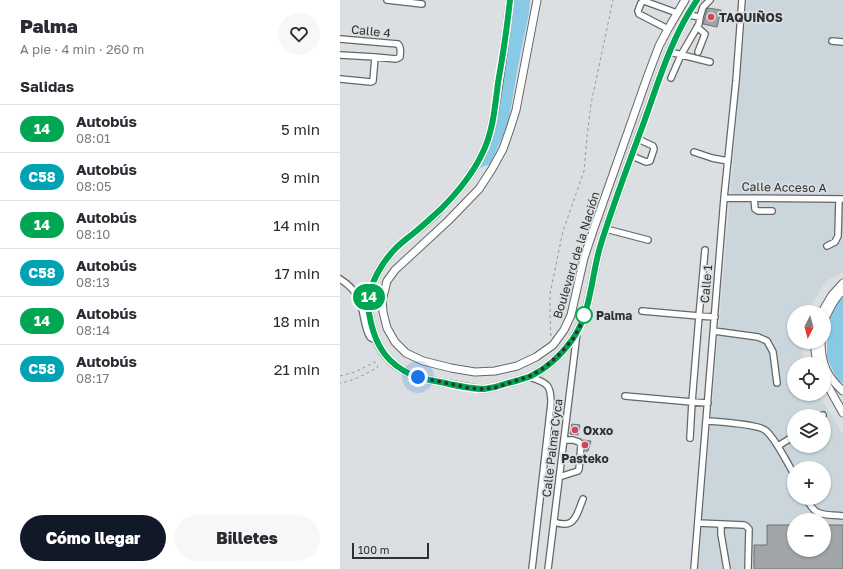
<!DOCTYPE html>
<html lang="es">
<meta charset="utf-8">
<style>
:root{--surface:#fff;--page:#f7f7f7;--text:#2b2b33;--muted:#7c7c81;--line:#e1e1e2;--accent:#111827}
body{margin:0;font-family:"Golos Text",sans-serif;background:var(--page);color:var(--text);height:100vh;display:flex;flex-direction:column;font-size:15px;white-space:nowrap}
*{box-sizing:border-box;margin:0}
p{font-size:13px;color:var(--muted)}
.icon{flex:none;width:22px;height:22px;fill:none;stroke:currentColor;stroke-width:2;stroke-linecap:round;stroke-linejoin:round}
.map{position:relative;flex:1;overflow:hidden}
.details{display:flex;flex-direction:column;background:var(--surface);width:340px}
.details>*{flex:none}
.badge{padding:0 8px;border-radius:13px;font-size:14px;line-height:26px}
.needle{width:26px;rotate:186deg}
.fabs{position:absolute;left:447px;top:305px;display:grid;gap:8px}
.fabs a{display:grid;place-items:center;width:44px;height:44px;border-radius:50%;background:var(--surface);box-shadow:0 1px 3px #0004;font-size:20px}
.scale{position:absolute;left:12px;bottom:10px;width:77px;box-sizing:border-box;padding-left:4px;border:2px solid #2e3031;border-top:0;font-size:11px;line-height:14px;white-space:nowrap;color:#2e3031;-webkit-text-stroke:3px #dbdfe1;paint-order:stroke}
.you{position:absolute;width:20px;height:20px;margin:-10px;border:3px solid #fff;border-radius:50%;background:#1a73e8;box-shadow:0 0 0 6px #1a73e833}
.map>.badge{position:absolute;translate:-50% -50%;box-shadow:0 0 0 2px #fff}
h2{padding:0 20px;font-size:15px;line-height:36px}
.round{display:grid;place-items:center;flex:none;width:42px;height:42px;border-radius:21px;background:var(--page)}
.head{display:flex;align-items:center;justify-content:space-between;height:68px;padding:0 20px}
h1{font-size:19px;font-weight:800;line-height:30px}
.cta{display:flex;gap:8px;margin-top:auto;padding:8px 20px}
.cta a{flex:1;height:46px;border-radius:24px;background:var(--accent);color:#fff;font-size:16px;font-weight:800;line-height:46px;text-align:center}
.cta a+a{background:var(--page);color:var(--text)}
ul{padding:0;list-style:none}
li{display:flex;align-items:center;gap:12px;height:48px;padding:0 20px;border-top:1px solid var(--line)}
li div{flex:1}
li b{display:block;font-size:15px}
li em{font-style:normal}
li .badge{min-width:44px;font-weight:700;text-align:center}
main{display:flex;flex:1;min-height:0}
.map>svg:first-child{display:block}
</style>
<main>
<section class="details">
<div class="head"><div><h1>Palma</h1><p>A pie · 4 min · 260 m</p></div><a class="round"><svg class="icon" aria-label="heart" viewBox="0 0 24 24"><path d="M12 20l-8-8c-3-5 5-10 8-4 3-6 11-1 8 4z"/></svg></a></div>
<h2>Salidas</h2>
<ul>
<li><span class="badge" style="background:#00a651;color:#fff">14</span><div><b>Autobús</b><p>08:01</p></div><em>5 min</em></li>
<li><span class="badge" style="background:#00a3b4;color:#fff">C58</span><div><b>Autobús</b><p>08:05</p></div><em>9 min</em></li>
<li><span class="badge" style="background:#00a651;color:#fff">14</span><div><b>Autobús</b><p>08:10</p></div><em>14 min</em></li>
<li><span class="badge" style="background:#00a3b4;color:#fff">C58</span><div><b>Autobús</b><p>08:13</p></div><em>17 min</em></li>
<li><span class="badge" style="background:#00a651;color:#fff">14</span><div><b>Autobús</b><p>08:14</p></div><em>18 min</em></li>
<li><span class="badge" style="background:#00a3b4;color:#fff">C58</span><div><b>Autobús</b><p>08:17</p></div><em>21 min</em></li>
</ul>
<div class="cta"><a>Cómo llegar</a><a>Billetes</a></div>
</section>
<div class="map">
<svg width="503" height="569" viewBox="0 0 503 569">
<rect width="100%" height="100%" fill="#dbdfe1"/>
<!-- built -->
<path fill="#cad6dc" fill-rule="evenodd" d="M407,0h96v272l-17,9 -16,26 -1,5h-15v30h9l-1,6 3,16h-11v30h24l25,40v135h-145zM454,416h30v30h-30zM454,468h30v30h-30zM454,520h30v30h-30z"/>
<!-- green -->
<path fill="#88cae6" d="M174,0h16l-1,13 -11,53 -10,59 -18,39 -10,4 22,-76z
M503,295v88l-5,-2 -11,-23v-33l14,-29z"/>
<!-- building -->
<path fill="#a1a5a7" stroke="#6f7274" d="M368,8l13,2 -4,17 -14,-3 4,-15z
M232,424l8,1 -2,10 -8,-1z
M243,440l8,1 -3,10h-3v-6z
M427,525h27v25h30v-25h19v44h-89v-24h13z"/>
<g fill="none" stroke-linecap="round" stroke-linejoin="round">
<defs>
<path id="minor" d="M47,0l35,4
M360,17l3,-10 7,-7
M357,27l8,7 -7,18
M328,29l-29,-15 -1,-3 3,-8 3,-2 33,12
M0,39l58,5c4,4 2,8 2,13l-4,2 -21,-2 -35,-2
M492,41l11,1
M330,52l40,10
M331,78l10,-23 18,-31 1,-7 -12,-2
M0,79l31,3 2,-1 2,-24
M354,152l18,6 16,3
M292,156l14,6 4,-1 4,-12 -1,-3 -15,-7
M384,198l119,1
M414,198l1,11 3,2h14
M266,229l42,11
M487,246l8,-4 3,-6 1,-37
M0,279c8,5 15,11 19,21 5,10 5,29 11,37 2,2 3,2 6,2
M302,311l57,5 6,-66
M374,331l44,6 9,4 6,11 4,31
M190,377c17,6 21,7 21,26l-19,166
M285,396l67,6 -2,36
M368,403l-16,-1 7,-86 16,1
M481,416l2,-1
M367,421c13,1 49,3 58,9 10,7 22,33 29,44
M438,446l16,-10
M219,477l19,-6 1,-2 2,-24 -2,-3 -6,-2h-9
M466,498c10,20 17,16 37,18
M214,522c3,1 7,2 10,2 12,1 15,-16 19,-25
M358,523l46,2 2,1 3,3 -1,40
M381,524v10l6,35
M208,569l29,-236
M354,569l30,-371 12,-117 6,-81"/>
<path id="major" d="M170,0c-3,28 -7,55 -11,83 -4,24 -6,49 -17,71 -10,21 -25,39 -41,55 -7,7 -15,14 -22,20 -8,6 -16,12 -23,19 -14,14 -27,36 -28,56 0,7 2,13 3,19 6,26 17,41 41,52 10,4 22,6 33,8 13,2 26,6 39,6 8,-1 16,-3 24,-6 8,-2 16,-4 23,-7 16,-8 31,-22 41,-36 19,-27 19,-62 28,-93 13,-43 29,-84 44,-126 15,-41 28,-85 53,-121
M197,0l-21,110 -6,19 -7,20 -11,20 -13,20 -31,32 -53,49 -8,11 -5,20 1,11 4,16 8,14 11,11 17,8 28,7 24,4 20,-1 22,-5 19,-9 17,-12 11,-15 7,-15 13,-57 9,-27 55,-156 11,-29 9,-17 17,-29
M482,312l10,-17 11,-12
M484,321c5,-11 10,-22 19,-31
M474,342l2,15 2,7
M481,342c0,21 6,35 22,49
M484,379l19,34"/>
</defs>
<!-- minor casing -->
<use href="#minor" stroke="#636768" stroke-width="8"/>
<!-- major casing -->
<use href="#major" stroke="#636768" stroke-width="9"/>
<!-- path -->
<path stroke="#949899" stroke-width="1" stroke-dasharray="3 3" stroke-linecap="butt" d="M211,336l-1,-19v-23l13,-63 21,-60 3,-34 4,-33 22,-104
M0,376l15,-4 20,-10 3,5c-12,7 -25,14 -38,16"/>
<!-- minor -->
<use href="#minor" stroke="#fff" stroke-width="5.5"/>
<!-- major -->
<use href="#major" stroke="#fff" stroke-width="7"/>
</g>
<g fill="none" stroke-linecap="round" stroke-linejoin="round">
<defs>
<path id="line" d="M170,0c-3,28 -7,55 -12,83 -3,24 -5,49 -16,71 -10,21 -25,39 -41,55 -9,8 -17,16 -26,23 -6,5 -13,10 -19,16 -14,14 -27,36 -28,56 0,7 2,13 3,19 6,25 17,41 41,52 10,4 22,6 33,8 13,3 26,6 39,6 8,-1 16,-3 24,-6 8,-2 16,-4 23,-7 16,-8 31,-22 41,-36 19,-26 19,-62 28,-93 13,-43 29,-84 44,-125 15,-42 28,-86 53,-122"/>
</defs>
<!-- line casing -->
<use href="#line" stroke="#fff" stroke-width="9"/>
<!-- line -->
<use href="#line" stroke="#00a651" stroke-width="6"/>
<!-- walk -->
<path stroke="#2e3031" stroke-width="4" stroke-dasharray="0 7.2" d="M78,377l51,11 14,1 14,-2 33,-11 14,-8 16,-14 13,-15 7,-13 4,-11"/>
</g>
<!-- markers -->
<g fill="#d44357" stroke="#dbdfe1" stroke-width="1.5">
<circle cx="371" cy="17" r="4"/>
<circle cx="235" cy="430" r="4"/>
<circle cx="245" cy="445" r="4"/>
</g>
<circle fill="#fff" stroke="#00a651" stroke-width="2" cx="244" cy="315" r="8"/>
<g text-anchor="middle" dominant-baseline="central" stroke-width="3.5" stroke-linejoin="round" paint-order="stroke">
<!-- poi labels -->
<g font-size="12" font-weight="bold" fill="#2e3031" stroke="#dbdfe1" text-anchor="start">
<text x="379" y="17">TAQUIÑOS</text>
<text x="243" y="430">Oxxo</text>
<text x="245" y="458" text-anchor="middle">Pasteko</text>
</g>
<!-- street labels -->
<g font-size="12" fill="#2e3031" stroke="#dbdfe1">
<text transform="translate(31 31) rotate(6)">Calle 4</text>
<text transform="translate(444 187) rotate(1)">Calle Acceso A</text>
<text transform="translate(236 255) rotate(-73)">Boulevard de la Nación</text>
<text transform="translate(366 284) rotate(-85)">Calle 1</text>
<text transform="translate(212 448) rotate(-83)">Calle Palma Cyca</text>
</g>
<!-- stop labels -->
<g font-size="12" font-weight="bold" fill="#2e3031" stroke="#dbdfe1" text-anchor="start">
<text x="256" y="315">Palma</text>
</g>
</g>
</svg>
<div class="fabs">
<a><svg class="needle" viewBox="-14 -14 28 28"><path d="M0-13l5 13h-10z" fill="#e53935"/><path d="M0 13l5-13h-10z" fill="#7c7c81"/></svg></a>
<a><svg class="icon" aria-label="locate" viewBox="0 0 24 24"><circle cx="12" cy="12" r="6"/><path d="M12 2v4M12 18v4M2 12h4M18 12h4"/></svg></a>
<a><svg class="icon" aria-label="layers" viewBox="0 0 24 24"><path d="M12 4l9 5-9 5-9-5zM3 14l9 5 9-5"/></svg></a>
<a>+</a>
<a>−</a>
</div>
<div class="scale">100 m</div>
<div class="you" style="left:78px;top:377px"></div>
<b class="badge" style="left:29px;top:297px;background:#00a651;color:#fff">14</b>
</div>
</main>
